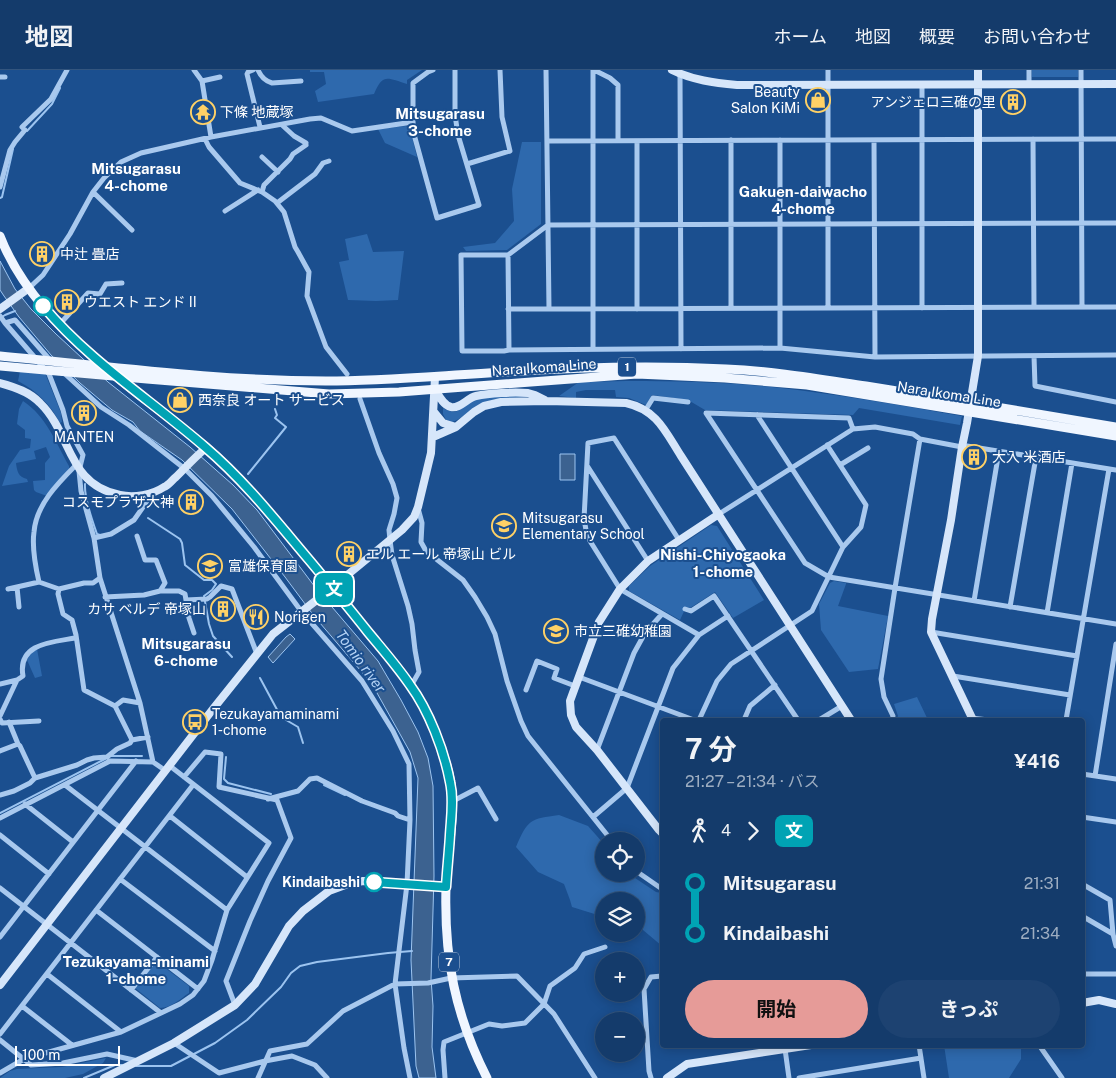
<!DOCTYPE html>
<html lang="ja">
<meta charset="utf-8">
<style>
:root{--surface:#143b6b;--page:#1d4271;--text:#f1f3f6;--muted:#9dadc1;--line:#33557e;--accent:#e69b98}
body{margin:0;font-family:"Public Sans","Noto Sans JP",sans-serif;background:var(--page);color:var(--text);height:100vh;display:flex;flex-direction:column;font-size:19px;white-space:nowrap}
*{box-sizing:border-box;margin:0}
p{font-size:16px;color:var(--muted)}
.icon{flex:none;width:28px;height:28px;fill:none;stroke:currentColor;stroke-width:2;stroke-linecap:round;stroke-linejoin:round}
.map{position:relative;flex:1;overflow:hidden}
.side{position:absolute;left:660px;top:648px;width:425px;height:330px;display:flex;flex-direction:column;background:var(--surface);border-radius:5px;box-shadow:0 2px 12px #0003,0 0 0 1px var(--line)}
.side>*{flex:none}
.badge{padding:0 10px;border-radius:8px;font-size:18px;line-height:32px}
.fabs{position:absolute;left:595px;top:762px;display:grid;gap:10px}
.fabs a{display:grid;place-items:center;width:50px;height:50px;border-radius:50%;background:var(--surface);box-shadow:0 2px 12px #0003,0 0 0 1px var(--line);font-size:25px}
.scale{position:absolute;left:15px;bottom:12px;width:105px;box-sizing:border-box;padding-left:5px;border:2px solid #fff;border-top:0;font-size:14px;line-height:18px;white-space:nowrap;color:#fff;-webkit-text-stroke:4px #1b4f8f;paint-order:stroke}
.map>.badge{position:absolute;translate:-50% -50%;box-shadow:0 0 0 2px #fff}
.legs{display:flex;align-items:center;gap:8px;height:55px;padding:0 25px;font-size:16px}
.legs p{margin-inline-start:auto}
.summary{display:flex;align-items:center;justify-content:space-between;height:85px;padding:0 25px}
h1{font-size:28px;font-weight:700;line-height:38px}
.button{display:flex;gap:10px;margin-top:auto;padding:10px 25px}
.button a{flex:1;height:58px;border-radius:30px;background:var(--accent);color:#111;font-size:20px;font-weight:700;line-height:58px;text-align:center}
.button a+a{background:var(--page);color:var(--text)}
ul{padding:0 25px;list-style:none}
li{display:flex;align-items:center;gap:18px;height:50px;font-size:19px}
li i{display:grid;place-items:center;width:8px;height:100%;margin:0 6px;background:currentColor}
li i::after{content:'';width:12px;height:12px;margin:-6px;border:4px solid;border-radius:50%;background:var(--surface)}
li p{margin-inline-start:auto}
li:first-child i{background:linear-gradient(#0000 50%,currentColor 0)}
li:last-child i{background:linear-gradient(currentColor 50%,#0000 0)}
header{display:flex;align-items:center;gap:30px;box-sizing:border-box;height:70px;padding:0 25px;background:var(--surface);border-bottom:1px solid var(--line)}
header strong{font-size:24px}
nav{display:flex;gap:28px;margin-inline-start:auto;font-size:18px}
.map>svg:first-child{display:block}
</style>
<header>
<strong>地図</strong>
<nav><a>ホーム</a><a>地図</a><a>概要</a><a>お問い合わせ</a></nav>
</header>
<div class="map">
<svg width="1116" height="1008" viewBox="0 0 1116 1008">
<rect width="100%" height="100%" fill="#1b4f8f"/>
<!-- green -->
<path fill="#2e69ad" d="M310,0h112l-15,10v4c-20,-6 -24,-11 -33,10l-56,8 -3,-11 11,-7 -2,-12h-14z
M1032,0h46v7h-46z
M406,56l4,3 7,28 -32,-14 -7,-14z
M522,72h19v82l-34,26 -41,1 -3,-4 32,-4 19,-22 -2,-32z
M367,164l6,18 31,-1 -6,49 -22,1 -28,-1 -9,-38 10,-2 -4,-21z
M20,301l25,2 16,40 1,9 -2,1c-10,-19 -23,-32 -42,-42z
M627,311c49,0 97,1 145,6 64,7 127,18 190,29l-2,9 -101,-17 -6,7 -148,-5 -17,-10 -36,-5 -6,10 -17,-7 -13,-1 -1,-7h-29l-10,2v6l-17,-2 20,-14z
M527,325v2c-18,1 -36,0 -51,10 -9,5 -14,12 -24,15l-6,-2 -3,-6v-6c18,11 20,-6 35,-10 5,-1 11,-1 16,-1 11,-1 22,-2 33,-2z
M23,331c23,15 33,42 46,65v3l-22,27 -11,-4 -2,-2 -1,-9 12,-1v-17l5,-6 -4,-10 -12,4 2,8 -20,4c1,8 2,14 11,16l1,3 -26,4 7,-20 11,-16 10,-2 1,-9 -6,-1v-8l-8,-6 2,-15z
M711,455l6,1 47,74 -31,18 -18,-26 -25,16 -4,-1 -6,13 -51,-29v-5l21,-20z
M834,511l12,2v1l-8,22 50,10 -10,53 -29,3 -28,-42 -2,-26 11,-21z
M37,579l5,27 -7,2 -8,-18 3,-7z
M917,627l11,23h-32l2,-4 -4,-12z
M559,745l29,11 16,18v30h25l27,18 6,1v53l-19,-16v-11l-7,-3v-15h-32v13l-3,2 -29,-9 -2,-7 -6,-16 -26,-12 -22,-25c12,-28 14,-28 43,-32z
M156,891l33,25v7c-9,6 -18,15 -29,15l-25,-20z
M944,975h78l-1,4v10l-12,19h-60z
M106,988l-3,5 -20,11 -18,4h-65l10,-7 7,-2 45,-2z"/>
<!-- water -->
<path fill="#3c6290" stroke="#9cc4f0" d="M0,191l15,28 16,20 25,25 52,48 82,65 43,38 24,25 58,77 63,74 23,39 17,32 10,26 5,28 1,90 -3,103 2,27 -1,41 4,31h-17l-3,-12 -5,-106 7,-182 -8,-26 -38,-68 -58,-68 -29,-39 -53,-68 -50,-49 -42,-29 -7,-9 -21,-12 -32,-27 -29,-28 -32,-38 -15,-21 -4,-6z
M560,384h15v26h-15z
M290,564l5,5 -22,24 -5,-6 18,-20z"/>
<g fill="none" stroke-linecap="round" stroke-linejoin="round">
<!-- stream -->
<path stroke="#9cc4f0" stroke-width="2" d="M27,61l25,-27 8,-16
M0,128l2,-1 11,-48
M2,247l3,-2 10,-4
M248,404l38,-47 -11,-9 2,-3 -2,-6
M85,414c-1,14 7,36 12,50l3,1
M148,448l32,21 2,4 3,22 19,15h8l4,4 -4,6 -8,6 5,28 4,12 19,21
M260,608l21,39 17,10 5,16
M111,686h31
M226,687l-2,22 4,4 43,11
M324,715l21,10
M0,743l105,-54
M136,996h35l44,-23 32,-23 34,-33 10,-14 9,-7 17,-4 71,-9 24,-2
M84,1008l31,-13h7"/>
<!-- street -->
<path stroke="#a9c9ee" stroke-width="5" d="M194,0l8,11 9,56
M253,0l-5,2 -1,2 13,53
M258,0c3,7 7,11 14,13l29,-2
M433,0l-5,2 -15,11v39l2,16 22,80 42,-13 -21,-70 -3,-20v-45
M546,0l3,239
M594,0l16,8 8,7v56
M828,0v238
M1029,0v14
M1081,0l1,237
M680,2l1,277
M0,7h5
M202,11l18,-4
M922,14v224
M282,55l12,11 12,7
M205,69l4,8 31,36 22,9 13,9 9,11 11,35 3,5 11,20 -2,24 19,51 21,27
M1033,69l1,168
M731,70v168
M780,70v208
M874,70l1,217
M547,71l569,-2
M637,71v168
M262,87l16,15
M467,94l43,-13 -8,-34 -2,-47
M0,117l10,-37 5,-8 10,-12 -3,-3 29,-28 16,-29
M93,122l39,38
M262,122l2,-7 26,-26 3,-5 13,-9
M277,133l38,-29 8,-11 6,-2
M225,141l33,-21
M508,185h-47l1,96h42l5,-1 271,-2 95,9 241,-2
M29,218l14,-13 27,-41 23,-42 11,-14 17,-16 20,-9 22,-5 48,-11 99,-18 11,-1 31,13 61,-9
M508,239l608,-2
M0,246l5,7 10,-3 35,40
M5,253l44,51 14,36 4,16 16,29 -4,16 2,20 13,47 6,40 40,125 13,59
M59,255l29,-32 12,1 6,-10 16,-1
M593,279v-279
M509,280l-1,-95 40,-30 568,-2
M1034,286l1,30 81,16
M64,303l37,34 28,18 56,44 27,27 42,51 47,64 61,70 31,50 16,33 1,56
M360,329l19,54 14,31 4,14 -3,16 -5,16 1,10 2,15 16,51 4,18 3,26 4,22 -8,14
M645,341l8,-13 35,4
M757,345l86,132
M853,359l-4,-11 -143,-5 99,150 24,14 287,47
M76,395c-18,18 -40,40 -42,67 -2,14 2,37 5,50l20,7 25,-6h9l7,-5
M840,395l28,-17
M588,397l60,94
M418,438l4,15 -1,19 5,9 37,29 12,17 12,20 8,17 12,47 14,40 7,15 84,105
M719,444l134,-85 22,-2 38,7 7,5 42,8 5,-1 149,24
M94,468l17,-4 23,-14 14,-20 2,-6
M679,470l-65,-102 -26,5 -4,76 2,11 4,11 30,48 79,46
M17,517l2,20
M8,519l31,-7
M59,519l-1,5 5,20 9,6 4,15 8,55 31,16 8,-6 17,3
M160,521h19l6,3 4,24 5,15
M105,527l39,-2 16,-4 5,-8 -9,-23h-11l-8,-24
M186,530l21,-1 3,-2 11,-11 11,3 25,65
M974,531l25,-150
M1010,537l26,-150
M685,539l6,2 23,-15 84,124
M1047,543l25,-150
M931,562l146,24
M953,606l117,19
M579,607l115,43
M17,610l6,-4c-6,-33 30,-34 52,-38
M0,614l17,-4 -17,36
M526,620l11,-29 20,8 -3,9 21,8
M115,636l17,34
M972,648l16,2
M0,649l2,4 37,-2
M699,650l18,-39 14,-17 81,-53 31,-64 18,-20 5,-22 -39,-60
M744,650l6,-14 25,-21
M819,650l23,-14
M892,650l1,-4 -9,-19 -3,-18 14,-91 25,-149
M1066,650l43,-251
M9,652l9,22 2,2 15,32
M597,680l37,-97 11,-20 17,-19
M0,681l18,-7
M1082,704l34,5
M1095,706l21,-132
M184,707l21,-25 16,2 -2,33 58,13 14,38 -23,43 -18,40 -24,60 9,24
M65,715l162,125
M0,725l14,-4 16,-8 5,-5 42,-13 10,-5 7,-2 13,-1 10,-8 13,-6 2,-3 16,-3
M268,729l30,-8 12,-12 7,-1 45,23 33,12 3,3 12,4 -3,64 -12,100 9,64 6,30
M453,731l25,-13 18,31
M25,734l48,38
M170,746l77,61
M593,747l34,-29 46,-120 26,-33 29,-19
M1082,747l34,5
M0,748l110,-57 43,1 13,9
M0,765l49,39
M636,801l26,18
M120,809l95,72
M1082,814l28,16 3,34 3,12
M0,818l161,125
M96,840l102,79
M1082,846l31,18
M0,867l136,-176
M47,904l74,58
M1082,904h34
M131,920l26,-33
M22,936l50,39
M0,964l193,-249
M0,970l31,25 32,-2 44,-9 31,7
M174,973l45,30 46,-12 27,-5 23,9 12,13
M919,975l5,33
M1039,975l23,33
M785,979l4,29
M0,1003l24,-14 97,-27 59,-28 13,-9 11,-14 8,-21 15,-50 42,-67 -99,-77
M258,1008l12,-27 37,-7 36,-33 52,-27 33,-1 23,-5 66,-2 37,38 41,64
M445,1008l-2,-28 1,-8 45,-18 13,2 23,-3 19,-19 6,-18 25,-18 9,-14 21,-7
M651,1008l-2,-7 -5,-82 7,-12 11,-1
M799,1008l122,-20"/>
<!-- secondary -->
<path stroke="#d6e6fa" stroke-width="8" d="M672,0c20,10 43,13 65,15l379,-1
M0,239l29,-21
M0,313c15,4 30,9 40,20 32,31 27,82 80,92 14,3 32,0 44,-8 5,-2 8,-7 12,-10 10,-10 19,-20 30,-29
M435,319c4,7 8,16 16,18 9,2 16,-9 25,-11 13,-3 38,-4 52,-3l7,2 10,5
M434,342l9,11 13,4
M433,367l23,-10 18,-15 10,-6 17,-4 46,-1 79,2c31,7 39,28 55,53l170,264
M973,650l-42,-88 1,-13 19,-99 11,-73 5,-24 11,-67v-286
M662,763l-3,-3 -62,-80 -21,-23 -5,-12 -1,-14 29,-79 21,-33 28,-28 71,-47
M0,915l213,-276 60,-75 50,-39 79,-65 12,-13 4,-10 13,-54 4,-76
M1082,933l17,-3 17,4
M104,1008l70,-35 61,-38 20,-21 34,-58 14,-15 26,-20 19,-7 15,-3 83,6
M667,1008l20,-14 124,-19"/>
<!-- primary -->
<path stroke="#f0f6ff" stroke-width="9" d="M0,166c20,52 62,95 105,131
M0,286c108,10 217,25 326,25 60,0 120,-6 180,-9 73,-5 147,-7 220,-3 47,2 93,10 140,17 83,13 167,27 250,41
M0,296l147,13 182,15 70,-2 238,-18 88,4 82,7 309,51
M117,307c29,24 60,46 89,70 39,34 71,75 105,115 20,25 41,50 61,75 13,16 28,32 39,49 18,25 34,66 40,97 5,32 -4,71 -5,104 -2,71 9,128 41,191"/>
</g>
<g fill="none" stroke-linecap="round" stroke-linejoin="round">
<defs>
<path id="line-1" d="M43,236c47,56 108,94 162,141 40,34 72,75 105,114 20,24 39,47 58,71 14,17 29,34 42,53 19,26 34,65 40,97 4,17 1,35 0,53 -1,17 -3,35 -4,52l-72,-5"/>
</defs>
<!-- line-1 casing -->
<use href="#line-1" stroke="#fff" stroke-width="11"/>
<!-- line-1 -->
<use href="#line-1" stroke="#00a3b4" stroke-width="8"/>
</g>
<!-- icons -->
<defs>
<symbol id="shop-ring" viewBox="-11 -11 22 22"><circle r="9.5" fill="#1b4f8f" stroke="#ffd166" stroke-width="1.5"/><path d="M-5-2.5h2.3a2.7 3.5 0 0 1 5.4 0H5L5.5 6h-11ZM-1.5-2.5h3a1.5 2.3 0 0 0-3 0Z" fill="#ffd166"/></symbol>
<symbol id="building-ring" viewBox="-11 -11 22 22"><circle r="9.5" fill="#1b4f8f" stroke="#ffd166" stroke-width="1.5"/><path d="M-4-6H4V6H1V3H-1V6H-4ZM-2.5-4.3h1.7v1.8h-1.7ZM.8-4.3h1.7v1.8H.8ZM-2.5-1h1.7V.8h-1.7ZM.8-1h1.7V.8H.8Z" fill="#ffd166"/></symbol>
<symbol id="temple-ring" viewBox="-11 -11 22 22"><circle r="9.5" fill="#1b4f8f" stroke="#ffd166" stroke-width="1.5"/><path d="M0-6L5-2H3V0L6.5 2.5H4V6H1.5V3h-3V6H-4V2.5H-6.5L-3 0V-2H-5Z" fill="#ffd166"/></symbol>
<symbol id="school-ring" viewBox="-11 -11 22 22"><circle r="9.5" fill="#1b4f8f" stroke="#ffd166" stroke-width="1.5"/><path d="M0-5L7-2L0 1L-7-2ZM-4 1L0 2.5L4 1V4Q0 6-4 4Z" fill="#ffd166"/></symbol>
<symbol id="restaurant-ring" viewBox="-11 -11 22 22"><circle r="9.5" fill="#1b4f8f" stroke="#ffd166" stroke-width="1.5"/><path d="M-5-6h1v4h1v-4h1v4h1v-4h1v5L-1.5 .5V6h-2V.5L-5-1ZM5-6V6H3V1.5H1.5Q1.5-4 5-6Z" fill="#ffd166"/></symbol>
<symbol id="bus-ring" viewBox="-11 -11 22 22"><circle r="9.5" fill="#1b4f8f" stroke="#ffd166" stroke-width="1.5"/><path d="M-5-6H5V4H4V6H2V4H-2V6H-4V4H-5ZM-3.5-4V0h7V-4ZM-3.5 1.2v1.5H-2V1.2ZM2 1.2v1.5H3.5V1.2Z" fill="#ffd166"/></symbol>
</defs>
<g fill-rule="evenodd">
<use href="#shop-ring" x="804" y="16" width="28" height="28"/>
<use href="#building-ring" x="999" y="18" width="28" height="28"/>
<use href="#temple-ring" x="189" y="28" width="28" height="28"/>
<use href="#building-ring" x="28" y="170" width="28" height="28"/>
<use href="#building-ring" x="53" y="218" width="28" height="28"/>
<use href="#shop-ring" x="166" y="316" width="28" height="28"/>
<use href="#building-ring" x="70" y="329" width="28" height="28"/>
<use href="#building-ring" x="960" y="373" width="28" height="28"/>
<use href="#building-ring" x="177" y="418" width="28" height="28"/>
<use href="#school-ring" x="490" y="442" width="28" height="28"/>
<use href="#building-ring" x="335" y="470" width="28" height="28"/>
<use href="#school-ring" x="196" y="482" width="28" height="28"/>
<use href="#building-ring" x="209" y="525" width="28" height="28"/>
<use href="#restaurant-ring" x="242" y="533" width="28" height="28"/>
<use href="#school-ring" x="542" y="547" width="28" height="28"/>
<use href="#bus-ring" x="181" y="638" width="28" height="28"/>
</g>
<!-- markers -->
<g fill="#fff" stroke="#00a3b4" stroke-width="2.5">
<circle cx="43" cy="236" r="9"/>
<circle cx="374" cy="812" r="9"/>
</g>
<g text-anchor="middle" dominant-baseline="central" stroke-width="4" stroke-linejoin="round" paint-order="stroke">
<!-- shield labels -->
<g fill="#1b4f8f" stroke="#bbcadd" stroke-width="1">
<rect x="618" y="287.5" width="18" height="19" rx="4"/>
<rect x="439" y="882.5" width="20" height="19" rx="4"/>
</g>
<g font-size="12" font-weight="bold" fill="#fff">
<text x="627" y="297">1</text>
<text x="449" y="892">7</text>
</g>
<!-- poi labels -->
<g font-size="14" fill="#fff" stroke="#1b4f8f" text-anchor="start">
<text x="800" y="22" text-anchor="end">Beauty<tspan x="800" dy="16">Salon KiMi</tspan></text>
<text x="996" y="32" text-anchor="end">アンジェロ三碓の里</text>
<text x="220" y="42">下條 地蔵塚</text>
<text x="60" y="184">中辻 畳店</text>
<text x="84" y="232">ウエスト エンド II</text>
<text x="198" y="330">西奈良 オート サービス</text>
<text x="84" y="367" text-anchor="middle">MANTEN</text>
<text x="992" y="387">大入 米酒店</text>
<text x="174" y="432" text-anchor="end">コスモプラザ大神</text>
<text x="522" y="448">Mitsugarasu<tspan x="522" dy="16">Elementary School</tspan></text>
<text x="366" y="484">エル エール 帝塚山 ビル</text>
<text x="228" y="496">富雄保育園</text>
<text x="206" y="539" text-anchor="end">カサ ベルデ 帝塚山</text>
<text x="274" y="547">Norigen</text>
<text x="574" y="561">市立三碓幼稚園</text>
<text x="212" y="644">Tezukayamaminami<tspan x="212" dy="16">1-chome</tspan></text>
</g>
<!-- street labels -->
<g font-size="14" fill="#fff" stroke="#1b4f8f">
<text transform="translate(544 297) rotate(-4)">Nara Ikoma Line</text>
<text transform="translate(949 324) rotate(9)">Nara Ikoma Line</text>
</g>
<!-- stop labels -->
<g font-size="14" font-weight="bold" fill="#fff" stroke="#1b4f8f" text-anchor="end">
<text x="360" y="812">Kindaibashi</text>
</g>
<!-- neighbourhood labels -->
<g font-size="15" font-weight="bold" fill="#fff" stroke="#1b4f8f">
<text x="440" y="43">Mitsugarasu<tspan x="440" dy="17">3-chome</tspan></text>
<text x="136" y="98">Mitsugarasu<tspan x="136" dy="17">4-chome</tspan></text>
<text x="803" y="121">Gakuen-daiwacho<tspan x="803" dy="17">4-chome</tspan></text>
<text x="723" y="484">Nishi-Chiyogaoka<tspan x="723" dy="17">1-chome</tspan></text>
<text x="186" y="573">Mitsugarasu<tspan x="186" dy="17">6-chome</tspan></text>
<text x="136" y="891">Tezukayama-minami<tspan x="136" dy="17">1-chome</tspan></text>
</g>
<!-- water labels -->
<g font-size="15" font-style="italic" fill="#b5d3f5" stroke="#1b4f8f">
<text transform="translate(361 591) rotate(54)">Tomio river</text>
</g>
</g>
</svg>
<div class="fabs">
<a><svg class="icon" aria-label="locate" viewBox="0 0 24 24"><circle cx="12" cy="12" r="6"/><path d="M12 2v4M12 18v4M2 12h4M18 12h4"/></svg></a>
<a><svg class="icon" aria-label="layers" viewBox="0 0 24 24"><path d="M12 4l9 5-9 5-9-5zM3 14l9 5 9-5"/></svg></a>
<a>+</a>
<a>−</a>
</div>
<div class="scale">100 m</div>
<b class="badge" style="left:334px;top:519px;background:#00a3b4;color:#fff">文</b>
<section class="side">
<div class="summary"><div><h1>7 分</h1><p>21:27 – 21:34 · バス</p></div><b>¥416</b></div>
<div class="legs"><svg class="icon" aria-label="walk" viewBox="0 0 24 24"><circle cx="13" cy="4" r="2"/><path d="M13 8l-2 6 4 7M11 14l-3 7M7 12l3-4h3l4 4"/></svg>4<svg class="icon" aria-label="forward" viewBox="0 0 24 24"><path d="M9 5l7 7-7 7"/></svg><b class="badge" style="background:#00a3b4;color:#fff">文</b></div>
<ul>
<li><i style="color:#00a3b4"></i><b>Mitsugarasu</b><p>21:31</p></li>
<li><i style="color:#00a3b4"></i><b>Kindaibashi</b><p>21:34</p></li>
</ul>
<div class="button"><a>開始</a><a>きっぷ</a></div>
</section>
</div>
